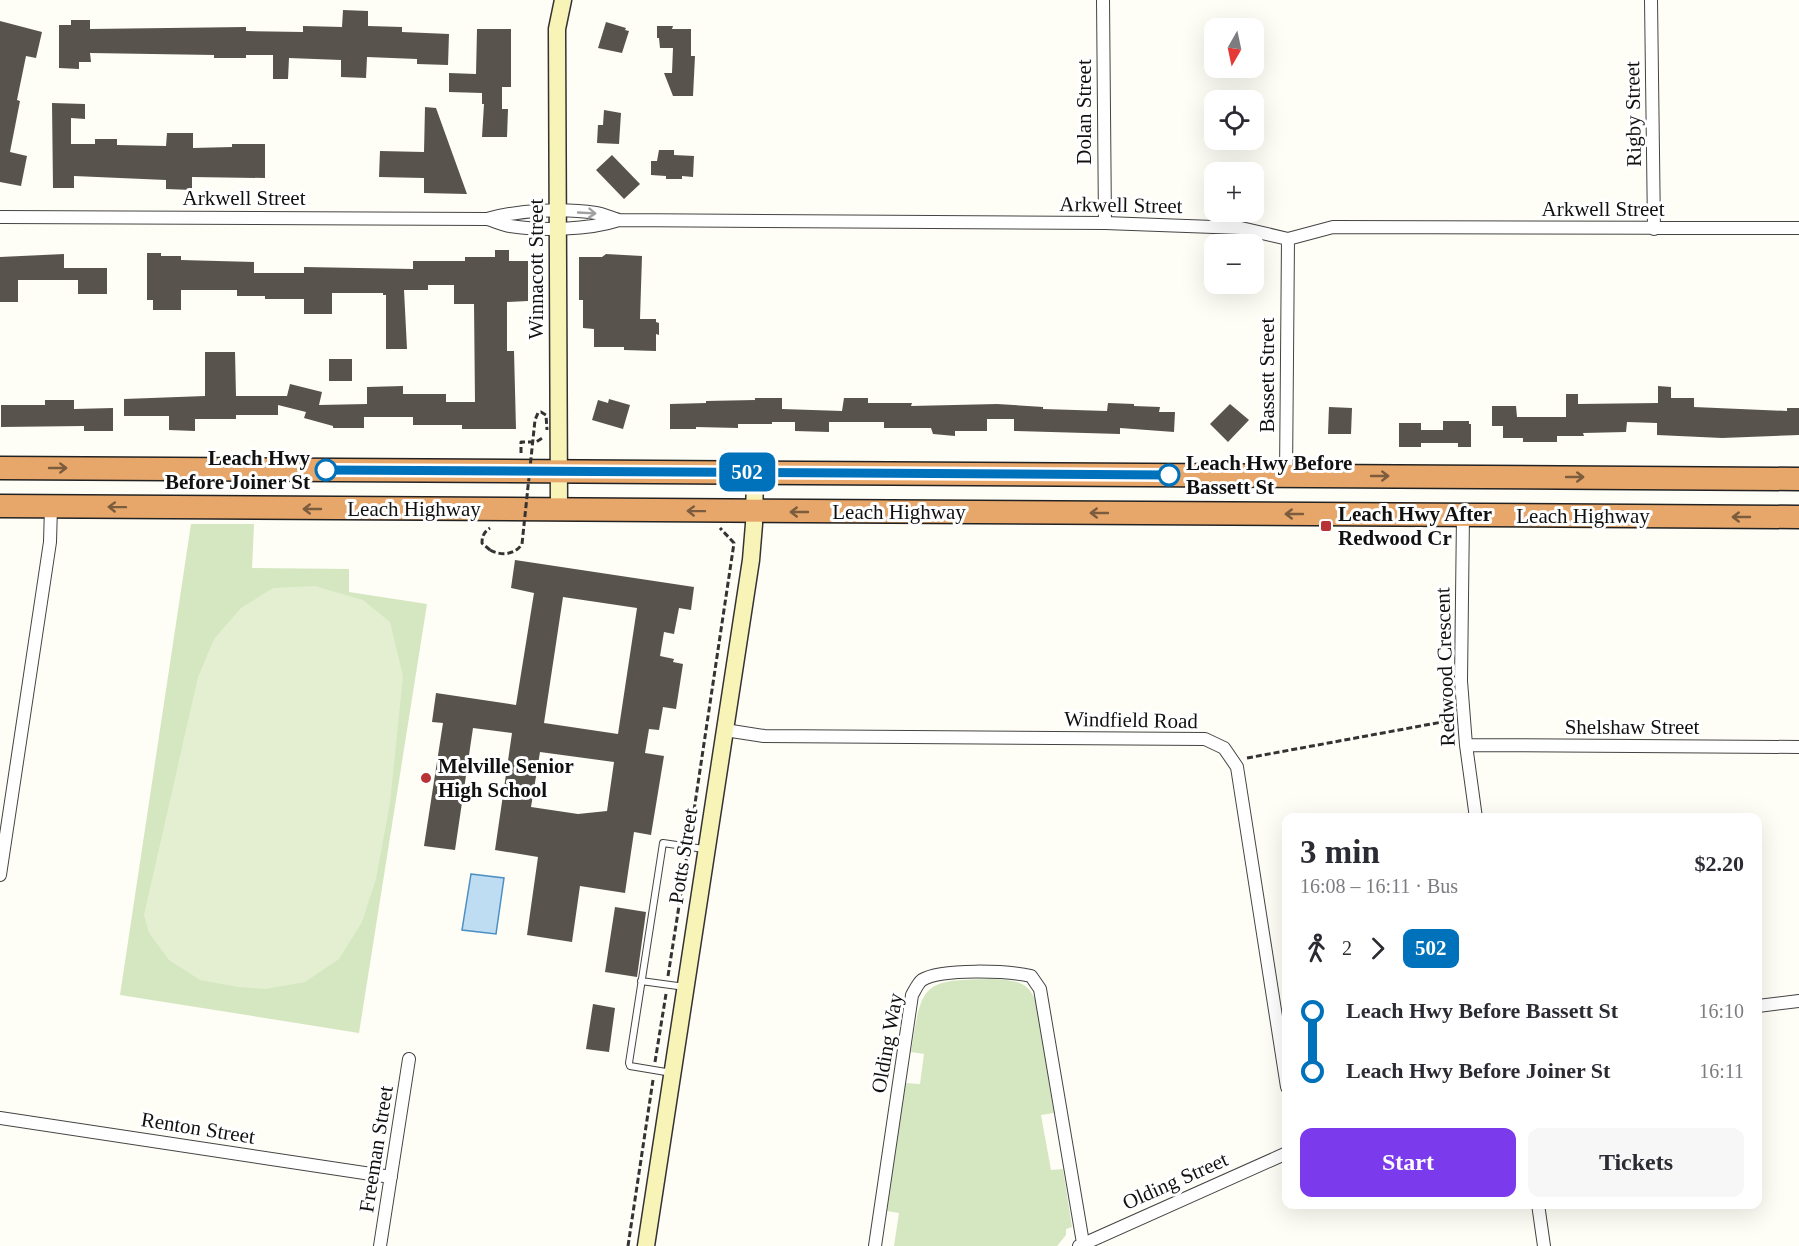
<!DOCTYPE html>
<meta charset="utf-8">
<style>
:root{--surface:#fff;--page:#f7f7f7;--text:#2b2b33;--muted:#7c7c81;--accent:#7c3aed}
body{margin:0;font-family:Georgia,serif;background:var(--page);color:var(--text);height:100vh;display:flex;flex-direction:column;font-size:22px;white-space:nowrap}
*{box-sizing:border-box;margin:0}
p{font-size:20px;color:var(--muted)}
.icon{flex:none;width:33px;height:33px;fill:none;stroke:currentColor;stroke-width:2;stroke-linecap:round;stroke-linejoin:round}
.map{position:relative;flex:1;overflow:hidden}
.panel{position:absolute;left:1282px;top:813px;width:480px;height:396px;display:flex;flex-direction:column;background:var(--surface);border-radius:12px;box-shadow:0 6px 24px #0002}
.panel>*{flex:none}
.badge{padding:0 12px;border-radius:9px;font-size:21px;line-height:39px}
.needle{width:39px;rotate:189deg}
.tools{position:absolute;left:1204px;top:18px;display:grid;gap:12px}
.tools a{display:grid;place-items:center;width:60px;height:60px;border-radius:12px;background:var(--surface);box-shadow:0 6px 24px #0002;font-size:30px}
.map>.badge{position:absolute;translate:-50% -50%;box-shadow:0 0 0 3px #fff}
.legs{display:flex;align-items:center;gap:9px;height:66px;padding:0 18px;font-size:20px}
.legs p{margin-inline-start:auto}
.overview{display:flex;align-items:center;justify-content:space-between;height:102px;padding:0 18px}
h1{font-size:33px;font-weight:600;line-height:45px}
.cta{display:flex;gap:12px;margin-top:auto;padding:12px 18px}
.cta a{flex:1;height:69px;border-radius:12px;background:var(--accent);color:#fff;font-size:24px;font-weight:600;line-height:69px;text-align:center}
.cta a+a{background:var(--page);color:var(--text)}
ul{padding:0 18px;list-style:none}
li{display:flex;align-items:center;gap:21px;height:60px;font-size:22px}
li i{display:grid;place-items:center;width:9px;height:100%;margin:0 8px;background:currentColor}
li i::after{content:'';width:15px;height:15px;margin:-8px;border:4px solid;border-radius:50%;background:var(--surface)}
li p{margin-inline-start:auto}
li:first-child i{background:linear-gradient(#0000 50%,currentColor 0)}
li:last-child i{background:linear-gradient(currentColor 50%,#0000 0)}
.map>svg:first-child{display:block}
</style>
<div class="map">
<svg width="1799" height="1246" viewBox="0 0 1799 1246">
<rect width="100%" height="100%" fill="#fefdf6"/>
<!-- green -->
<path fill="#d4e7c1" d="M191,524h63l-2,44 97,1v23l78,12 -68,429 -239,-38z
M995,979c21,2 33,2 41,23l18,111 -13,2 10,55 12,-1 9,58 -6,2v6l-9,11h-163l5,-33 -12,-2 18,-128 15,1 4,-30 -13,-2c11,-71 12,-72 84,-73z"/>
<!-- pitch -->
<path fill="#e4efd2" d="M315,586l48,14 27,22 13,54 -13,127 -14,76 -14,43 -23,37 -34,23 -39,7 -28,-2 -38,-7 -31,-20 -20,-27 -5,-18 54,-238 16,-38 27,-31 32,-20z"/>
<!-- water -->
<path fill="#beddf2" stroke="#4b8fc3" stroke-width="1.5" d="M471,874l33,4 -8,56 -34,-4z"/>
<!-- building -->
<path fill="#59534e" fill-rule="evenodd" d="M343,10l25,1v15l34,1v5l47,2 -1,31 -31,-1v-5l-50,-2 -1,21 -25,-1v-17l-52,-2 -1,21h-15v-24h-27v3h-32v-3l-124,-2 1,9h-12v7l-20,-1v-43h12v-5h19v9l156,-2v4l57,1v-6l39,1z
M0,21l42,11 -6,26 -10,-2 -9,44 3,1 -10,51 17,4 -6,30 -21,-4z
M606,22l20,6 -1,2 4,1 -7,22 -24,-5z
M657,26h16l-1,3h19v27h4l-2,40h-20l-9,-23h8l1,-25h-13l-1,-10h-2z
M477,29h34v58h-9v22h6l-1,28h-25l2,-33h-2v-11l-33,-1v-19l27,1z
M52,103l33,1v15l-14,-1v26h24v-5h22v6l49,1 1,-13h26v15l39,-1v-3h33v34l-73,-1v13l-26,-1v-9l-92,-4v12h-21z
M425,107l11,1 31,86 -43,-1v-15l-45,-1 1,-26 44,1z
M604,110l17,3 -2,31 -22,-1 1,-18h5z
M659,150h15v5l20,1 -1,21 -11,-1v3h-16v-3l-15,-1v-14h6z
M612,155l28,29 -16,15 -28,-29z
M495,250h14v11h19v40l-21,1v49h7l2,78h-54v-4h-49v-8h-49v11h-31v-2l-29,-8 2,-6 -28,-7v10h-42v4h-41v12l-26,-1v-14h-45v-17l81,-3v-44h30l1,44h51l3,-12 32,8 -3,13 48,-1v-17l36,-1v8h43v8h29l-1,-98h-20v-19h-26v5h-24l3,59h-21v-54h-3v-2h-51v21h-28v-15h-39v-3h-28v-6h-56v20h-28v-10h-6v-47h14v3h20v4l73,2v11h50v-6l109,2v-8h52v-4h30z
M64,254v14h43v26h-29v-14h-60v22h-18v-45z
M606,254l36,2 -2,63h16v3l3,1v12l-3,-1v17l-32,-1v-3h-30v-18l-11,-1v-28h-4v-43h23z
M329,359h23v22h-23z
M1658,386l13,1v11h23v9l93,4v-3h12v27l-77,3 -65,-3v-12l-30,-1 -1,10 -43,1 1,3h-27v6h-34v-4h-20v-12h-11v-20h24l1,11h49v-23h12v10l80,-1z
M755,398h27v11l60,2 2,-13h24v5h44l-1,3 86,-2 46,3v2l64,2 1,-8 26,1v2l26,1 -1,5h16l-1,20 -54,-4v6l-106,-3v-12h-27v12h-32v5l-22,-2 -2,-6h-47v-6h-55v10l-34,-1v-9h-23v2h-34v4l-42,-1v2h-26v-25l36,-1v-2l49,-1z
M609,399l21,6 -7,24 -31,-9 6,-20 10,3z
M45,400h29v9l39,-1v23h-29v-5l-83,1v-22h44z
M1230,404l19,16 -21,22 -18,-18z
M1329,407l23,1 -1,26h-23z
M1443,421h26v3h2v23h-13v-4h-37v4h-22v-24h22v7h22z
M515,560l179,27 -3,23 -12,-2 -5,26 -10,-2 -4,24 14,3 -1,3 10,2 -7,45 -13,-2 -4,23 -10,-1 -4,24 19,3 -13,79 -17,-3 -9,61 -45,-7 -8,56 -45,-7 11,-78 -43,-7 17,-117 -39,-5 -18,122 -31,-4 19,-123 -11,-1 4,-29 80,12 18,-112 -23,-5zM563,597l74,11 -19,126 -74,-11zM540,752l74,10 -7,49 -29,3 -47,-7z
M615,907l31,5 -9,65 -32,-5z
M593,1004l22,4 -6,44 -23,-3z"/>
<g fill="none" stroke-linecap="round" stroke-linejoin="round">
<defs>
<path id="lane" d="M641,981l44,6
M672,1073l-42,-7 -1,-3 34,-220 41,6"/>
<path id="street" d="M1103,0l2,223
M1651,0l3,229
M0,217l487,2c31,-9 77,-11 109,-6 7,1 15,5 23,7
M487,219c8,2 15,6 23,7 32,5 78,4 109,-6l486,3 136,5 47,11 45,-12 466,1
M1286,476l2,-237
M1463,515l-2,166 5,64 10,73
M725,730l39,6 441,3 19,9 13,19 50,320
M1466,745l333,2
M0,875l50,-333 1,-35
M1758,1006l41,-5
M0,1118l391,59
M1538,1204l6,42
M380,1246l29,-187
M875,1246l37,-251c3,-5 6,-12 10,-15 19,-12 88,-9 109,-4l9,13 43,254
M1079,1246l208,-93"/>
<path id="secondary" d="M559,510l-2,-481 6,-29
M646,1246l105,-686 3,-36 1,-52"/>
<path id="highway" d="M0,468l1799,11
M0,506l1799,11"/>
</defs>
<!-- lane casing -->
<use href="#lane" stroke="#444" stroke-width="8"/>
<!-- street casing -->
<use href="#street" stroke="#444" stroke-width="14"/>
<!-- secondary casing -->
<use href="#secondary" stroke="#333" stroke-width="19"/>
<!-- highway casing -->
<use href="#highway" stroke="#222" stroke-width="25"/>
<!-- path -->
<path stroke="#333" stroke-width="3" stroke-dasharray="6 3" stroke-linecap="butt" d="M521,453v-11h15l8,-5
M490,550l-8,-7c0,-7 2,-11 8,-15
M1247,758l206,-38
M690,837l44,-294 -14,-15
M668,976l19,-121
M655,1062l11,-68
M628,1246l25,-166"/>
<!-- lane -->
<use href="#lane" stroke="#fff" stroke-width="6"/>
<!-- street -->
<use href="#street" stroke="#fff" stroke-width="12"/>
<!-- secondary -->
<use href="#secondary" stroke="#f8f3b7" stroke-width="16"/>
<!-- highway -->
<use href="#highway" stroke="#e8a76a" stroke-width="22"/>
<!-- path-bridge -->
<path stroke="#333" stroke-width="3" stroke-dasharray="6 3" stroke-linecap="butt" d="M490,550c11,6 25,5 32,-6l13,-124 3,-7 3,-1 5,3 1,15"/>
</g>
<!-- one-way arrows -->
<defs><path id="oneway-shaft" d="M-6 0H5M1.5-3L5.5 0L1.5 3" fill="none" stroke-width="1.6" stroke-linecap="round" stroke-linejoin="round" transform="scale(1.5)"/></defs>
<use stroke="#a0a0a0" href="#oneway-shaft" transform="translate(587 213) rotate(3)"/>
<g stroke="#7c5c3e">
<use href="#oneway-shaft" transform="translate(58 468)"/>
<use href="#oneway-shaft" transform="translate(1380 476)"/>
<use href="#oneway-shaft" transform="translate(1575 477)"/>
<use href="#oneway-shaft" transform="translate(117 507) rotate(-179)"/>
<use href="#oneway-shaft" transform="translate(312 509) rotate(-180)"/>
<use href="#oneway-shaft" transform="translate(696 511) rotate(-179)"/>
<use href="#oneway-shaft" transform="translate(799 512) rotate(-180)"/>
<use href="#oneway-shaft" transform="translate(1099 513) rotate(-180)"/>
<use href="#oneway-shaft" transform="translate(1294 514) rotate(-180)"/>
<use href="#oneway-shaft" transform="translate(1741 517) rotate(-180)"/>
</g>
<g fill="none" stroke-linecap="round" stroke-linejoin="round">
<defs>
<path id="line-1" d="M326,470l843,5"/>
</defs>
<!-- line-1 casing -->
<use href="#line-1" stroke="#fff" stroke-width="14"/>
<!-- line-1 -->
<use href="#line-1" stroke="#0072bc" stroke-width="9"/>
</g>
<!-- markers -->
<g fill="#fff" stroke="#0072bc" stroke-width="3">
<circle cx="326" cy="470" r="10"/>
<circle cx="1169" cy="475" r="10"/>
</g>
<g fill="#b73336" stroke="#fff" stroke-width="2">
<rect x="1320" y="520" width="12" height="12" rx="3"/>
<circle cx="426" cy="778" r="6"/>
</g>
<g text-anchor="middle" dominant-baseline="central" stroke-width="6" stroke-linejoin="round" paint-order="stroke">
<!-- street labels -->
<g font-size="21" fill="#111" stroke="#fff">
<text transform="translate(1084 112) rotate(-90)">Dolan Street</text>
<text transform="translate(1633 114) rotate(-91)">Rigby Street</text>
<text x="244" y="198">Arkwell Street</text>
<text transform="translate(1121 205) rotate(1)">Arkwell Street</text>
<text x="1603" y="209">Arkwell Street</text>
<text transform="translate(536 269) rotate(-90)">Winnacott Street</text>
<text transform="translate(1267 375) rotate(-90)">Bassett Street</text>
<text x="414" y="509">Leach Highway</text>
<text x="899" y="512">Leach Highway</text>
<text x="1583" y="516">Leach Highway</text>
<text transform="translate(1445 667) rotate(-92)">Redwood Crescent</text>
<text transform="translate(1131 720) rotate(1)">Windfield Road</text>
<text x="1632" y="727">Shelshaw Street</text>
<text transform="translate(683 856) rotate(-81)">Potts Street</text>
<text transform="translate(887 1043) rotate(-80)">Olding Way</text>
<text transform="translate(198 1128) rotate(9)">Renton Street</text>
<text transform="translate(376 1149) rotate(-81)">Freeman Street</text>
<text transform="translate(1175 1181) rotate(-24)">Olding Street</text>
</g>
<!-- stop labels -->
<g font-size="21" font-weight="bold" fill="#111" stroke="#fff" text-anchor="end">
<text x="310" y="458">Leach Hwy<tspan x="310" dy="24">Before Joiner St</tspan></text>
<text x="1186" y="463" text-anchor="start">Leach Hwy Before<tspan x="1186" dy="24">Bassett St</tspan></text>
</g>
<!-- poi labels -->
<g font-size="21" font-weight="bold" fill="#111" stroke="#fff" text-anchor="start">
<text x="1338" y="514">Leach Hwy After<tspan x="1338" dy="24">Redwood Cr</tspan></text>
<text x="438" y="766">Melville Senior<tspan x="438" dy="24">High School</tspan></text>
</g>
</g>
</svg>
<div class="tools">
<a><svg class="needle" viewBox="-14 -14 28 28"><path d="M0-13l5 13h-10z" fill="#e53935"/><path d="M0 13l5-13h-10z" fill="#7c7c81"/></svg></a>
<a><svg class="icon" aria-label="locate" viewBox="0 0 24 24"><circle cx="12" cy="12" r="6"/><path d="M12 2v4M12 18v4M2 12h4M18 12h4"/></svg></a>
<a>+</a>
<a>−</a>
</div>
<b class="badge" style="left:747px;top:472px;background:#0072bc;color:#fff">502</b>
<section class="panel">
<div class="overview"><div><h1>3 min</h1><p>16:08 – 16:11 · Bus</p></div><b>$2.20</b></div>
<div class="legs"><svg class="icon" aria-label="walk" viewBox="0 0 24 24"><circle cx="13" cy="4" r="2"/><path d="M13 8l-2 6 4 7M11 14l-3 7M7 12l3-4h3l4 4"/></svg>2<svg class="icon" aria-label="forward" viewBox="0 0 24 24"><path d="M9 5l7 7-7 7"/></svg><b class="badge" style="background:#0072bc;color:#fff">502</b></div>
<ul>
<li><i style="color:#0072bc"></i><b>Leach Hwy Before Bassett St</b><p>16:10</p></li>
<li><i style="color:#0072bc"></i><b>Leach Hwy Before Joiner St</b><p>16:11</p></li>
</ul>
<div class="cta"><a>Start</a><a>Tickets</a></div>
</section>
</div>
